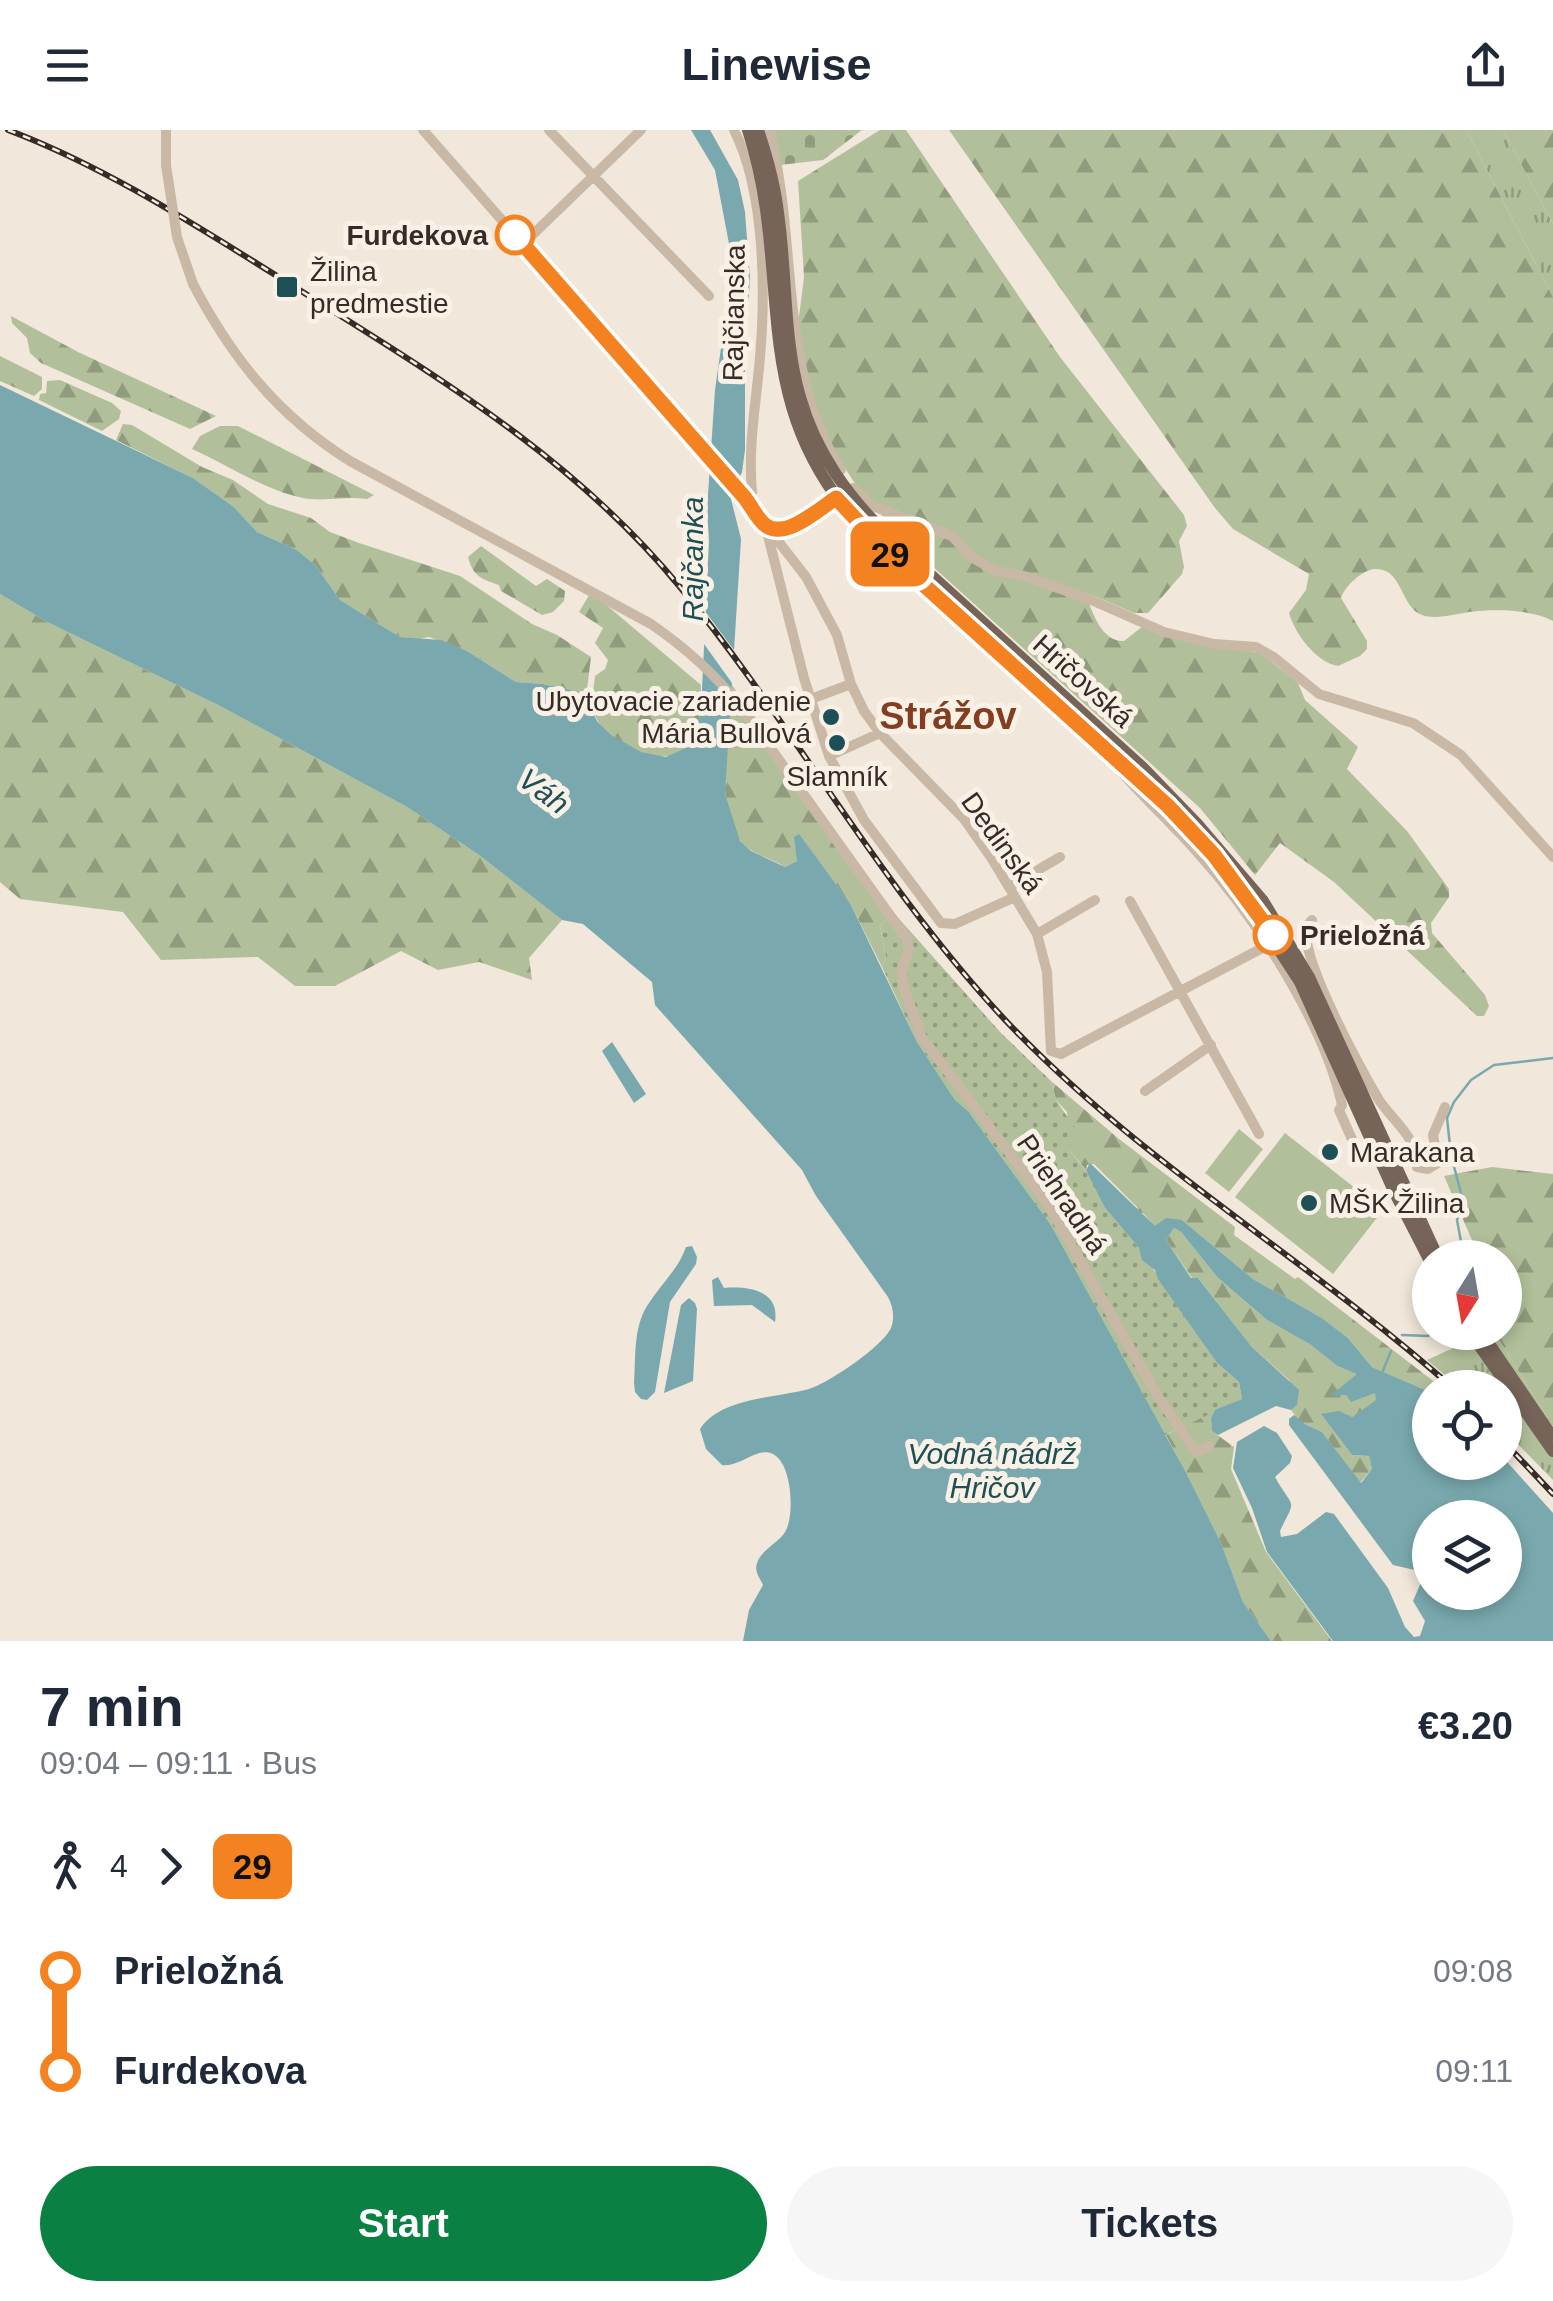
<!DOCTYPE html>
<meta charset="utf-8">
<style>
:root{--surface:#fff;--page:#f6f6f7;--text:#1f2937;--muted:#747a83;--accent:#0b8043}
body{margin:0;font-family:Arial,sans-serif;background:var(--page);color:var(--text);height:100vh;display:flex;flex-direction:column;font-size:38px;white-space:nowrap}
*{box-sizing:border-box;margin:0}
p{font-size:32px;color:var(--muted)}
.icon{flex:none;width:55px;height:55px;fill:none;stroke:currentColor;stroke-width:2;stroke-linecap:round;stroke-linejoin:round}
.map{position:relative;height:1511px;overflow:hidden}
.details{display:flex;flex-direction:column;background:var(--surface);flex:1}
.details>*{flex:none}
.badge{padding:0 20px;border-radius:15px;font-size:35px;line-height:65px}
.needle{width:65px;rotate:191deg}
.fabs{position:absolute;left:1412px;top:1110px;display:grid;gap:20px}
.fabs a{display:grid;place-items:center;width:110px;height:110px;border-radius:50%;background:var(--surface);box-shadow:0 5px 15px #0003;font-size:50px}
.map>.badge{position:absolute;translate:-50% -50%;box-shadow:0 0 0 5px #fff}
.legs{display:flex;align-items:center;gap:15px;height:110px;padding:0 40px;font-size:32px}
.legs p{margin-inline-start:auto}
.head{display:flex;align-items:center;justify-content:space-between;height:170px;padding:0 40px}
h1{font-size:55px;font-weight:600;line-height:75px}
.action{display:flex;gap:20px;margin-top:auto;padding:20px 40px}
.action a{flex:1;height:115px;border-radius:60px;background:var(--accent);color:#fff;font-size:40px;font-weight:600;line-height:115px;text-align:center}
.action a+a{background:var(--page);color:var(--text)}
ul{padding:0 40px;list-style:none}
li{display:flex;align-items:center;gap:35px;height:100px;font-size:38px}
li i{display:grid;place-items:center;width:15px;height:100%;margin:0 12px;background:currentColor}
li i::after{content:'';width:25px;height:25px;margin:-12px;border:8px solid;border-radius:50%;background:var(--surface)}
li p{margin-inline-start:auto}
li:first-child i{background:linear-gradient(#0000 50%,currentColor 0)}
li:last-child i{background:linear-gradient(currentColor 50%,#0000 0)}
header{display:flex;justify-content:space-between;align-items:center;height:130px;padding:0 40px;background:var(--surface);font-size:45px;font-weight:600}
.map>svg:first-child{display:block}
</style>
<header><svg class="icon" aria-label="menu" viewBox="0 0 24 24"><path d="M4 6h16M4 12h16M4 18h16"/></svg>Linewise<svg class="icon" aria-label="share" viewBox="0 0 24 24"><path d="M12 15V3M7 8l5-5 5 5M5 13v7h14v-7"/></svg></header>
<div class="map">
<svg width="1553" height="1511" viewBox="0 0 1553 1511">
<defs>
<pattern id="grass-tufts" width="24" height="20" patternUnits="userSpaceOnUse" patternTransform="scale(2.5)"><rect width="24" height="20" fill="#b1c09a"/><path d="M3 7l-1-3M5 7V3M7 7l1-3M15 17l-1-3M17 17v-4M19 17l1-3" fill="none" stroke="#919c7e"/></pattern>
<pattern id="forest-firs" width="22" height="20" patternUnits="userSpaceOnUse" patternTransform="scale(2.5)"><rect width="22" height="20" fill="#b1c09a"/><path d="M5 1l3.5 6h-7zM16 11l3.5 6h-7z" fill="#919c7e"/></pattern>
<pattern id="cemetery-stones" width="16" height="16" patternUnits="userSpaceOnUse" patternTransform="scale(2.5)"><rect width="16" height="16" fill="#b1c09a"/><path d="M2 7V4a2 2 0 0 1 4 0v3zM10 15v-3a2 2 0 0 1 4 0v3z" fill="#919c7e"/></pattern>
<pattern id="garden-dots" width="8" height="8" patternUnits="userSpaceOnUse" patternTransform="scale(2.5)"><rect width="8" height="8" fill="#b1c09a"/><path d="M2 2h.1M6 6h.1" fill="none" stroke="#919c7e" stroke-width="1.8" stroke-linecap="round"/></pattern>
</defs>
<rect width="100%" height="100%" fill="#f1e7da"/>
<!-- grass -->
<path fill="url(#grass-tufts)" d="M1466,0h37l50,94v73z
M1486,1203h9l58,94v53l-48,-49v-43l-46,-1 -32,-27z"/>
<!-- forest -->
<path fill="url(#forest-firs)" d="M880,0h26l154,227 124,158 3,11 -8,15 5,26 -2,7 -34,39h-14l-44,-19 -4,1c7,19 16,47 38,46l19,-15 119,28 36,29 7,17 53,47 -11,22 60,62 42,58v8l-18,26 1,10 53,62 4,11 -5,10h-7l-143,-134 -54,-39 -25,32 -55,-67 -269,-243 -68,-69 -34,-53 -37,-71 12,-95 -6,-96z
M949,0h517l87,167v324c-22,-12 -59,-12 -84,-9 -14,2 -33,8 -47,3 -22,-8 -19,-47 -47,-46 -13,1 -30,17 -34,29l26,43v8l-7,7 -22,10c-22,-4 -43,-32 -49,-53l17,-23 3,-16 -76,-45 -18,-21z
M1503,0h50v94z
M11,186l67,36 138,64 -26,13 -149,-66 -11,-10 -3,-15 -15,-15z
M0,226l42,21v12l-8,7 -34,-15z
M60,250l52,23 9,8 -2,8 -17,12 -63,-31 1,-6 6,-1 1,-12z
M123,294l9,1 70,42 31,13 35,24 43,14 19,14 29,11 101,33 72,48 25,11 34,22 -5,41 -3,-5 -40,-9 -27,-2 -49,-31 -38,-14 -10,2 -19,-2 -60,-37 -24,-34 -19,-16 -40,-18 -23,-25 -41,-29 -77,-38z
M220,296h18l136,69 -7,4c-21,-3 -43,3 -64,-1 -39,-8 -75,-33 -111,-49l8,-13z
M481,416l55,40 11,-7 18,12 -1,10 -11,11 -11,3 -41,-24 -2,-6c-18,-6 -26,-9 -31,-28z
M591,462l110,93c-1,18 2,47 -12,62 -24,25 -84,-5 -94,-32 -5,-11 -1,-27 0,-39l10,-7 3,-9 -13,-17 8,-15 -24,-16z
M0,464l47,28 173,84 187,101 72,48 83,65 -33,38 3,22 -53,-18 -41,8 -37,-19 -66,35h-40l-37,-29 -97,3 -38,-48 -103,-13 -20,-17z
M732,555l161,227 -13,14 6,31 -4,10 -32,-64 -51,-68 -2,26 -12,6c-12,-8 -31,-12 -41,-22 -32,-33 -16,-118 -12,-160z
M1051,951l68,58 116,88 -1,8 61,44 3,-2 143,110 -11,1v4l-58,-25 -24,-29 -26,-20 -69,-39 -71,-59 -27,7 -12,-14 -6,-1v-5l-43,-43 -7,1 -1,5 -17,-20 -2,-38 -11,-12z
M1492,1037l61,7v253l-58,-94 10,-1v-74l-52,-1 19,-17 -28,-64z
M1174,1098l7,4 36,45 50,43 44,25 26,21 21,8 -12,21 5,6 24,-9 2,8 -25,17 -30,-2 30,40 17,1 3,13 -12,14 -38,-51 -23,-11 -8,-11 5,-5 -7,-25 -37,-33 -53,-68 -7,-1 -26,-38z
M1215,1280l-4,8 1,13 22,16 -3,22 35,83 66,89h-61l-28,-39 -22,-59 -55,-108z"/>
<!-- cemetery -->
<path fill="url(#cemetery-stones)" d="M774,0h88l-39,30 -43,5z"/>
<!-- garden -->
<path fill="url(#garden-dots)" d="M893,782l108,121 50,48 5,19 19,28 -6,22 22,27 14,31 34,40 78,115 22,19 3,17 -77,36 -114,-210 -83,-114 -13,-11 -38,-58 -35,-75 4,-10 -6,-31z"/>
<!-- pitch -->
<path fill="#b1c09a" d="M1239,999l24,20 -34,43 -24,-19z
M1285,1003l98,77 -50,64 -98,-77z"/>
<!-- water -->
<path fill="#79a9ae" fill-rule="evenodd" d="M691,0h19l28,50 7,32 5,66 -5,76v96l-3,22 -11,27 10,40 -16,255 15,47 11,10 34,16 12,-6 -3,-24 5,-3 51,69 67,139 38,58 13,11 83,114 134,246 36,72 22,59 28,39h-528l6,-31 14,-25c-3,-7 -9,-13 -6,-22 5,-15 25,-21 30,-35 7,-17 5,-64 -14,-74 -15,-8 -34,14 -51,11l-16,-16 -6,-20c21,-32 77,-31 109,-40 20,-6 74,-43 82,-61 4,-10 2,-22 -3,-31l-72,-101 -14,-26 -147,-165 -3,-23 -69,-58 -21,-4 -83,-65 -72,-48 -187,-101 -173,-84 -47,-28v-209l193,93 41,29 23,25 40,18 19,16 24,34 60,37 41,3 26,11 49,31 27,2 41,9 13,28 14,14 30,17 25,5 24,-11 7,-14 4,-22 8,-169 -2,-31 8,-120 13,-91 2,-50 -15,-79z
M612,912l34,52 -12,9 -32,-52z
M1090,1033l65,63 11,-8 16,2 71,59 69,39 26,20 24,29 58,25v70h75v-2l4,4 44,49v128h-220l-66,-89 -15,-44 -19,-40 4,-26 27,-16 13,7 15,23 -2,7 -15,14c19,34 22,19 5,54l1,6 16,-3 29,-22 8,2 54,74 17,39 9,10 6,-1 5,-15 -12,-20 9,-21 -3,-9 -26,-6 -104,-140v-6l5,-4 11,9 17,8 39,51 11,-14 -3,-13 -17,-1 -31,-41 18,-3 13,6 24,-17 -1,-7 -24,9 -5,-7 -16,1 27,-22 -20,-8 -26,-21 -44,-25 -50,-43 -36,-45 -7,-4 -8,12 25,38h7l54,69 47,43 -2,15 -6,5 -15,-4 -58,29 -6,-4 -1,-13 4,-8 27,-11 -3,-17 -22,-19 -59,-84 -3,-9 -13,-10 -3,-12 -34,-40 -19,-38zM1430,1388h75v74h-75z
M692,1116l5,11 -1,7 -26,38 -15,90 -8,8 -6,-1 -6,-7 -1,-9c2,-26 -1,-54 13,-77 13,-21 31,-36 39,-59z
M718,1147l6,11c24,-2 56,2 51,34l-23,-17 -38,1 -2,-26z
M689,1168l6,5 2,6 -4,72 -29,12 17,-88z"/>
<!-- pier -->
<path fill="#f1e7da" d="M704,480l36,48 -6,11 3,11 -5,3 -33,-46 4,-13 -3,-11z"/>
<g fill="none" stroke-linecap="round" stroke-linejoin="round">
<!-- stream -->
<path stroke="#79a9ae" stroke-width="2.5" d="M1464,1128l-7,-38 6,-19 -12,-46 -4,-37 7,-16 17,-22 23,-15 59,-7
M1402,1205l26,1 5,-4
M1382,1243l9,-22"/>
<!-- minor -->
<path stroke="#c9b8a6" stroke-width="10" d="M423,0l317,362 66,85 31,58 14,49 13,27 16,22 84,86 28,40 45,75 10,38 4,79 10,3 207,-109
M549,0l160,166
M734,0c32,63 32,168 25,238 -4,41 -11,82 -7,124l-7,6
M769,0c30,112 8,238 72,340
M166,35v-35
M523,114l118,-114
M193,154c39,74 85,132 157,177l301,163c35,24 64,50 90,83l166,232 2,11 -7,18v14l19,54 126,167 112,195 37,54 13,-6
M853,358l20,18 79,30 19,21 25,14 28,5 65,23 75,33 50,12 42,3 19,11 44,36 94,29 48,32 92,102
M770,397h19l47,-29
M766,398l38,150 25,78 35,64 77,103 14,1 60,-27
M811,569l40,-15
M829,626l51,-23
M1113,632c26,32 57,59 84,90 57,63 127,170 145,253l-3,5 23,52 50,-17
M1009,757l51,-30
M1130,771l129,233
M1312,790c-5,6 -6,6 -6,14 1,36 53,132 73,166 14,21 40,39 38,67l11,2 10,-6 -5,-28 12,-28
M1037,804l58,-34
M1145,961l66,-46"/>
<!-- major -->
<path stroke="#776458" stroke-width="12" d="M748,0c48,148 -5,271 115,399l305,277 67,76 65,100 94,209 36,70
M758,0c9,27 17,55 20,83 9,61 5,125 22,184 16,57 49,101 91,142l252,229 54,56 66,77 46,76 129,281
M1470,1202l83,119
M1481,1202l70,103"/>
<defs>
<path id="rail" d="M8,0c103,39 196,101 290,159 141,89 275,168 382,298 116,141 203,304 328,436 133,140 301,237 445,365
M1505,1313l48,51"/>
</defs>
<!-- rail casing -->
<use href="#rail" stroke="#352c27" stroke-width="6"/>
<!-- rail -->
<use href="#rail" stroke="#f9f1e6" stroke-width="2.5" stroke-dasharray="8" stroke-linecap="butt"/>
<!-- minor-bridge -->
<path stroke="#c9b8a6" stroke-width="10" d="M166,35l11,72 16,47"/>
</g>
<g fill="none" stroke-linecap="round" stroke-linejoin="round">
<defs>
<path id="line-1" d="M515,105l230,263c6,8 12,20 19,26 20,18 56,-16 72,-26l47,50 285,258 46,49 59,80"/>
</defs>
<!-- line-1 casing -->
<use href="#line-1" stroke="#fff" stroke-width="22"/>
<!-- line-1 -->
<use href="#line-1" stroke="#f58220" stroke-width="15"/>
</g>
<!-- markers -->
<g fill="#fff" stroke="#f58220" stroke-width="5">
<circle cx="515" cy="105" r="18"/>
<circle cx="1273" cy="805" r="18"/>
</g>
<g fill="#1d5056" stroke="#f9f1e6" stroke-width="4">
<rect x="275" y="145" width="24" height="24" rx="5"/>
<circle cx="831" cy="587" r="10"/>
<circle cx="837" cy="613" r="10"/>
<circle cx="1330" cy="1022" r="10"/>
<circle cx="1309" cy="1073" r="10"/>
</g>
<g text-anchor="middle" dominant-baseline="central" stroke-width="10" stroke-linejoin="round" paint-order="stroke">
<!-- stop labels -->
<g font-size="28" font-weight="bold" fill="#352c27" stroke="#f9f1e6" text-anchor="end">
<text x="488" y="105">Furdekova</text>
<text x="1300" y="805" text-anchor="start">Prieložná</text>
</g>
<!-- poi labels -->
<g font-size="28" fill="#352c27" stroke="#f9f1e6" text-anchor="start">
<text x="310" y="141">Žilina<tspan x="310" dy="32">predmestie</tspan></text>
<text x="811" y="571" text-anchor="end">Ubytovacie zariadenie<tspan x="811" dy="32">Mária Bullová</tspan></text>
<text x="837" y="646" text-anchor="middle">Slamník</text>
<text x="1350" y="1022">Marakana</text>
<text x="1329" y="1073">MŠK Žilina</text>
</g>
<!-- street labels -->
<g font-size="28" fill="#352c27" stroke="#f9f1e6">
<text transform="translate(734 183) rotate(-89)">Rajčianska</text>
<text transform="translate(1083 551) rotate(42)">Hričovská</text>
<text transform="translate(1002 713) rotate(54)">Dedinská</text>
<text transform="translate(1062 1064) rotate(56)">Priehradná</text>
</g>
<!-- water labels -->
<g font-size="30" font-style="italic" fill="#1d5056" stroke="#f9f1e6">
<text transform="translate(692 429) rotate(-90)">Rajčanka</text>
<text transform="translate(544 661) rotate(37)">Váh</text>
<text x="992" y="1323">Vodná nádrž<tspan x="992" dy="34">Hričov</tspan></text>
</g>
<!-- district labels -->
<g font-size="38" font-weight="bold" fill="#833d20" stroke="#f9f1e6">
<text x="948" y="586">Strážov</text>
</g>
</g>
</svg>
<div class="fabs">
<a><svg class="needle" viewBox="-14 -14 28 28"><path d="M0-13l5 13h-10z" fill="#e53935"/><path d="M0 13l5-13h-10z" fill="#747a83"/></svg></a>
<a><svg class="icon" aria-label="locate" viewBox="0 0 24 24"><circle cx="12" cy="12" r="6"/><path d="M12 2v4M12 18v4M2 12h4M18 12h4"/></svg></a>
<a><svg class="icon" aria-label="layers" viewBox="0 0 24 24"><path d="M12 4l9 5-9 5-9-5zM3 14l9 5 9-5"/></svg></a>
</div>
<b class="badge" style="left:890px;top:424px;background:#f58220;color:#111">29</b>
</div>
<section class="details">
<div class="head"><div><h1>7 min</h1><p>09:04 – 09:11 · Bus</p></div><b>€3.20</b></div>
<div class="legs"><svg class="icon" aria-label="walk" viewBox="0 0 24 24"><circle cx="13" cy="4" r="2"/><path d="M13 8l-2 6 4 7M11 14l-3 7M7 12l3-4h3l4 4"/></svg>4<svg class="icon" aria-label="forward" viewBox="0 0 24 24"><path d="M9 5l7 7-7 7"/></svg><b class="badge" style="background:#f58220;color:#111">29</b></div>
<ul>
<li><i style="color:#f58220"></i><b>Prieložná</b><p>09:08</p></li>
<li><i style="color:#f58220"></i><b>Furdekova</b><p>09:11</p></li>
</ul>
<div class="action"><a>Start</a><a>Tickets</a></div>
</section>
